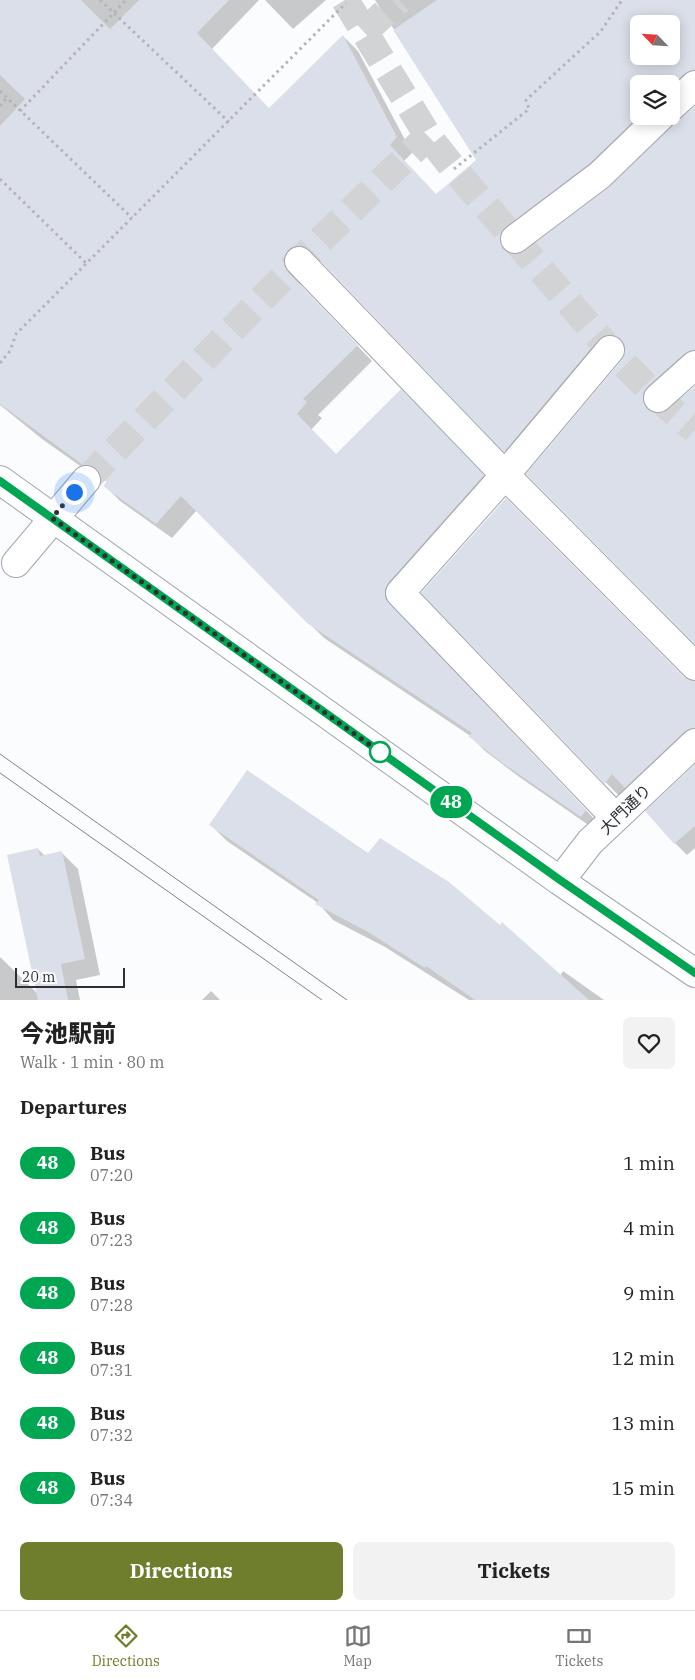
<!DOCTYPE html>
<meta charset="utf-8">
<style>
:root{--surface:#fff;--page:#f2f2f2;--text:#222;--muted:#767676;--line:#e0e0e0;--accent:#6f7e2c}
body{margin:0;font-family:"IBM Plex Serif","Noto Sans JP",serif;background:var(--page);color:var(--text);height:100vh;display:flex;flex-direction:column;font-size:19px;white-space:nowrap}
*{box-sizing:border-box;margin:0}
p{font-size:16px;color:var(--muted)}
.icon{flex:none;width:28px;height:28px;fill:none;stroke:currentColor;stroke-width:2;stroke-linecap:round;stroke-linejoin:round}
.map{position:relative;height:1000px;overflow:hidden}
.panel{display:flex;flex-direction:column;background:var(--surface);flex:1}
.panel>*{flex:none}
.badge{padding:0 10px;border-radius:16px;font-size:18px;line-height:32px}
.needle{width:32px;rotate:295deg}
.controls{position:absolute;left:630px;top:15px;display:grid;gap:10px}
.controls a{display:grid;place-items:center;width:50px;height:50px;border-radius:8px;background:var(--surface);box-shadow:0 2px 12px #0003;font-size:25px}
.scale{position:absolute;left:15px;bottom:12px;width:110px;box-sizing:border-box;padding-left:5px;border:2px solid #2e2f33;border-top:0;font-size:14px;line-height:18px;white-space:nowrap;color:#2e2f33;-webkit-text-stroke:4px #fbfcfe;paint-order:stroke}
.you{position:absolute;width:25px;height:25px;margin:-12px;border:4px solid #fff;border-radius:50%;background:#1a73e8;box-shadow:0 0 0 8px #1a73e833}
.map>.badge{position:absolute;translate:-50% -50%;box-shadow:0 0 0 2px #fff}
h2{padding:0 20px;font-size:19px;line-height:45px}
.round{display:grid;place-items:center;flex:none;width:52px;height:52px;border-radius:8px;background:var(--page)}
.headline{display:flex;align-items:center;justify-content:space-between;height:85px;padding:0 20px}
h1{font-size:24px;font-weight:800;line-height:38px}
.primary-button{display:flex;gap:10px;margin-top:auto;padding:10px 20px}
.primary-button a{flex:1;height:58px;border-radius:8px;background:var(--accent);color:#fff;font-size:20px;font-weight:800;line-height:58px;text-align:center}
.primary-button a+a{background:var(--page);color:var(--text)}
ul{padding:0;list-style:none}
li{display:flex;align-items:center;gap:15px;height:65px;padding:0 20px}
li div{flex:1}
li b{display:block;font-size:19px}
li em{font-style:normal}
li .badge{min-width:55px;font-weight:700;text-align:center}
.menu{display:flex;justify-content:space-around;align-items:center;height:70px;border-top:1px solid var(--line);background:var(--surface);font-size:14px;color:var(--muted)}
.menu a{display:grid;justify-items:center;gap:2px}
.menu .selected{color:var(--accent)}
.map>svg:first-child{display:block}
</style>
<div class="map">
<svg width="695" height="1000" viewBox="0 0 695 1000">
<rect width="100%" height="100%" fill="#fbfcfe"/>
<!-- shadow -->
<path fill="#0003" fill-rule="evenodd" d="M0,0h259l-47,49 58,61 73,-74 15,15 54,102 -8,8 32,34 42,-35 -103,-160h320v94l-24,21v-31h-32v32h31l-154,132 -2,7 11,-2 85,-65 85,-81v266l-37,35v6l3,1 34,-27v254l-72,-282 3,-10h-5l-101,116 -194,-202 -7,-3h-9l-11,12v9l4,7 69,72 -54,54 4,3 -11,12 25,25 80,-49 82,85 -99,115 1,8 201,212 -4,5 -79,-55 -33,-25 -16,-16 -145,-97 -127,-128 -25,28 -52,-37 -15,-15 2,-5 -7,-1 -58,-41 -42,-34zM639,24h32v32h-32z
M265,0h61l-33,29z
M423,593l272,89v69l-74,47z
M695,766v82l-8,7 -15,-15z
M211,825l157,29 192,122 3,-5 41,29h-135l-84,-53 -52,-27 -15,-17 -91,-62z
M38,849l7,7 17,-3 16,16 22,106 -24,5 4,20h-80v-43l37,36z
M211,991l9,9h-18z"/>
<!-- building -->
<path fill="#dbdfe9" fill-rule="evenodd" d="M0,0h81l29,29 29,-29h90l-32,33 72,75 74,-73 54,102 -7,8 46,49 40,-34 -83,-130 44,-30h258v70l-10,3 -14,13v-2h-32v32l-49,47 -84,64 -5,5 -1,8 2,8 6,5 8,1 8,-3 85,-64 66,-65 20,-16v244l-10,3 -37,33 -5,7v8l4,8 7,4h8l33,-27v258l-169,-170 96,-114 3,-8 -1,-8 -4,-6 -8,-3 -8,1 -6,4 -94,112 -194,-202 -7,-4h-8l-7,4 -4,7v8l4,7 70,73 -55,54 4,3 -10,12 39,40 65,-65 83,86 -96,108 -3,7v8l201,212 -5,7 -80,-55 -33,-26 4,-3 -165,-110 -126,-127 -25,28 -53,-38 4,-4 -6,-5 -5,-9 -13,-3 -83,-61v-278l25,-27 -25,-24zM639,24h32v32h-32z
M506,498l178,179 11,4v47l-11,4 -59,56 -13,-14 -7,10 -184,-191z
M695,764v62l-21,18 -29,-33z
M247,770l121,83 12,-15 69,44 51,43 2,-3 87,78h-114l-49,-34 -1,2 -57,-36 -53,-28 4,-4 -110,-75z
M38,848l2,8 22,-5 23,108 -24,5 7,36h-30l-31,-145z"/>
<g fill="none" stroke-linecap="round" stroke-linejoin="round">
<!-- minor-tunnel -->
<path stroke="#d2d3d5" stroke-width="28" stroke-dasharray="28 14" stroke-linecap="butt" d="M345,0l83,136 26,33 156,181 48,48 37,32
M364,32l35,-32
M86,480l213,-219 129,-125"/>
<defs>
<path id="minor" d="M671,107l24,-22
M515,239l85,-64 61,-59
M299,261l206,214 190,191
M610,350l-105,125 -105,118 215,224
M658,398l37,-33
M0,480l560,401 135,92
M16,563l70,-83
M560,881l30,-39 105,-99"/>
</defs>
<!-- minor casing -->
<use href="#minor" stroke="#a1a5ae" stroke-width="30"/>
<!-- path -->
<path stroke="#b3b4b7" stroke-width="3" stroke-dasharray="2.5 4" stroke-linecap="butt" d="M100,0l129,122
M0,91l132,127
M0,106l7,-8
M20,111l106,-111
M454,169l75,-60 -3,-9 75,-69 21,-31
M0,179l86,84
M0,363l10,-12 6,-17 330,-331"/>
<!-- minor -->
<use href="#minor" stroke="#fff" stroke-width="28"/>
<!-- tram -->
<path stroke="#818285" stroke-width="1" d="M0,754l347,246
M0,773l322,227"/>
</g>
<g fill="none" stroke-linecap="round" stroke-linejoin="round">
<defs>
<path id="line" d="M0,481l560,399 135,93"/>
</defs>
<!-- line casing -->
<use href="#line" stroke="#fff" stroke-width="11"/>
<!-- line -->
<use href="#line" stroke="#00a651" stroke-width="8"/>
<!-- walk -->
<path stroke="#2e2f33" stroke-width="5" stroke-dasharray="0 9" d="M74,492l-22,26 328,234"/>
</g>
<!-- markers -->
<circle fill="#fff" stroke="#00a651" stroke-width="2.5" cx="380" cy="752" r="10"/>
<g text-anchor="middle" dominant-baseline="central" stroke-width="4.5" stroke-linejoin="round" paint-order="stroke">
<!-- street labels -->
<g font-size="16" fill="#2e2f33" stroke="#fbfcfe">
<text transform="translate(625 809) rotate(-44)">大門通り</text>
</g>
</g>
</svg>
<div class="controls">
<a><svg class="needle" viewBox="-14 -14 28 28"><path d="M0-13l5 13h-10z" fill="#e53935"/><path d="M0 13l5-13h-10z" fill="#767676"/></svg></a>
<a><svg class="icon" aria-label="layers" viewBox="0 0 24 24"><path d="M12 4l9 5-9 5-9-5zM3 14l9 5 9-5"/></svg></a>
</div>
<div class="scale">20 m</div>
<div class="you" style="left:74px;top:492px"></div>
<b class="badge" style="left:451px;top:802px;background:#00a651;color:#fff">48</b>
</div>
<section class="panel">
<div class="headline"><div><h1>今池駅前</h1><p>Walk · 1 min · 80 m</p></div><a class="round"><svg class="icon" aria-label="heart" viewBox="0 0 24 24"><path d="M12 20l-8-8c-3-5 5-10 8-4 3-6 11-1 8 4z"/></svg></a></div>
<h2>Departures</h2>
<ul>
<li><span class="badge" style="background:#00a651;color:#fff">48</span><div><b>Bus</b><p>07:20</p></div><em>1 min</em></li>
<li><span class="badge" style="background:#00a651;color:#fff">48</span><div><b>Bus</b><p>07:23</p></div><em>4 min</em></li>
<li><span class="badge" style="background:#00a651;color:#fff">48</span><div><b>Bus</b><p>07:28</p></div><em>9 min</em></li>
<li><span class="badge" style="background:#00a651;color:#fff">48</span><div><b>Bus</b><p>07:31</p></div><em>12 min</em></li>
<li><span class="badge" style="background:#00a651;color:#fff">48</span><div><b>Bus</b><p>07:32</p></div><em>13 min</em></li>
<li><span class="badge" style="background:#00a651;color:#fff">48</span><div><b>Bus</b><p>07:34</p></div><em>15 min</em></li>
</ul>
<div class="primary-button"><a>Directions</a><a>Tickets</a></div>
</section>
<nav class="menu">
<a class="selected"><svg class="icon" aria-label="directions" viewBox="0 0 24 24"><path d="M12 3l9 9-9 9-9-9zM9 14v-3h6M13 9l2 2-2 2"/></svg>Directions</a>
<a><svg class="icon" aria-label="map" viewBox="0 0 24 24"><path d="M3 6l6-2 6 2 6-2v14l-6 2-6-2-6 2zM9 4v14M15 6v14"/></svg>Map</a>
<a><svg class="icon" aria-label="tickets" viewBox="0 0 24 24"><path d="M3 7h18v10H3zM15 7v10"/></svg>Tickets</a>
</nav>
